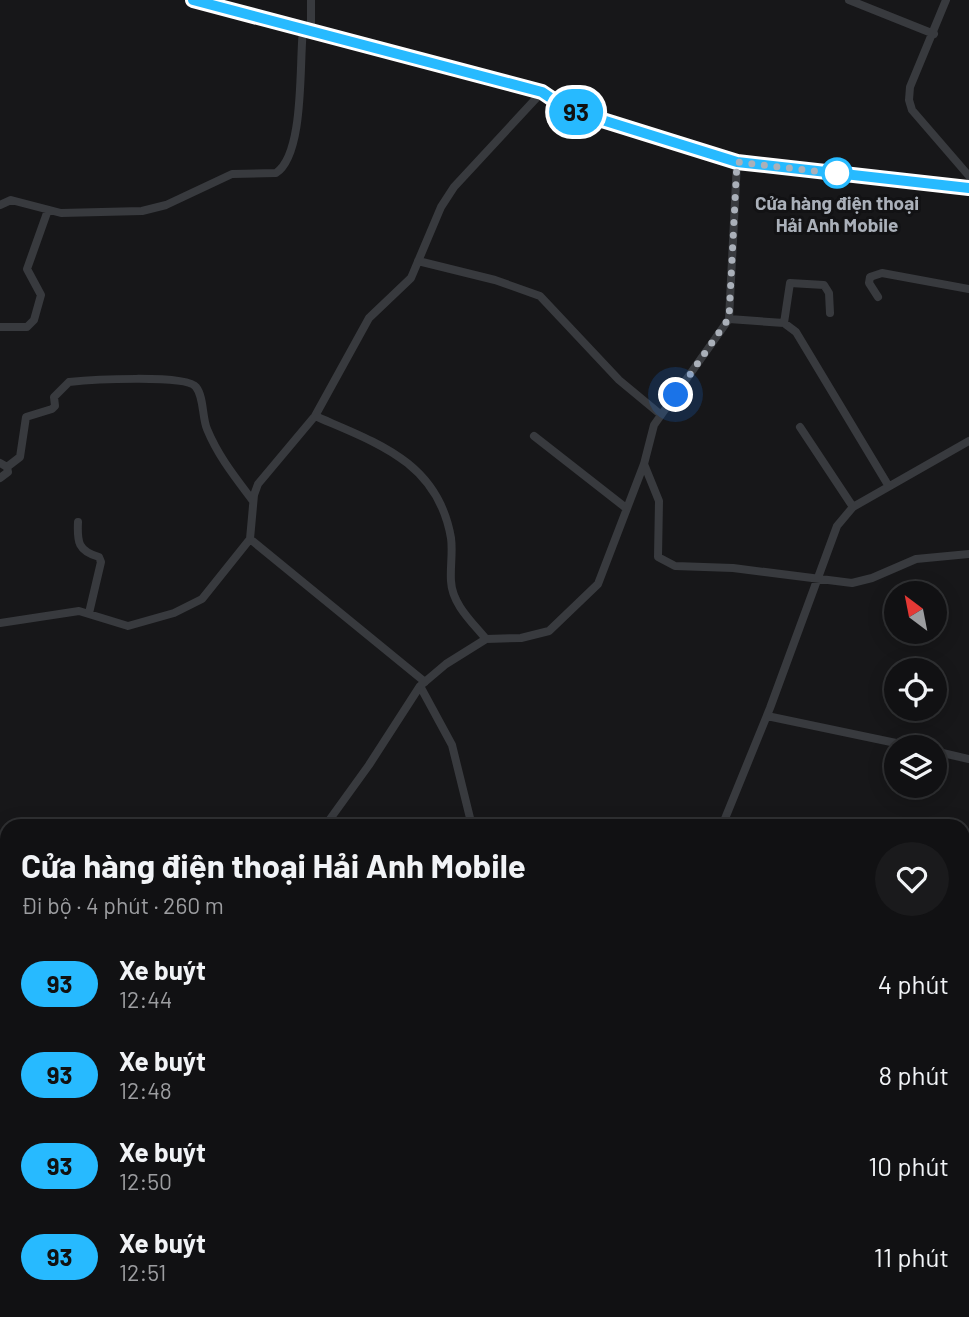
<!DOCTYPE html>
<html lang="vi">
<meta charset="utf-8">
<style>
:root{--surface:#111113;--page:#1a1a1c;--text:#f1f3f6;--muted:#9c9da0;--line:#303133}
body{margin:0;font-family:Barlow,sans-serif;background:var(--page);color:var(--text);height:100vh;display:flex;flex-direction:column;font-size:26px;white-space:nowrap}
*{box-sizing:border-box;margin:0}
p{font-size:23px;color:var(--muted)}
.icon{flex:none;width:38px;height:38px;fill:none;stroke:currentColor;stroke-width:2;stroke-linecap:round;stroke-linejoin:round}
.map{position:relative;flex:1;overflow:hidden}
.side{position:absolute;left:0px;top:819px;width:970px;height:499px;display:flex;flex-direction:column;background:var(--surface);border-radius:21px 21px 0 0;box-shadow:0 4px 18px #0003,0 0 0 2px var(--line)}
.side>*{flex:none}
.badge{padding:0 14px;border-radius:23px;font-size:24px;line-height:46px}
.needle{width:46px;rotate:328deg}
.controls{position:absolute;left:884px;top:581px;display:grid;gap:14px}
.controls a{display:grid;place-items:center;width:63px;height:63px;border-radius:50%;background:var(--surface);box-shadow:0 4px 18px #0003,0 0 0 2px var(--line);font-size:35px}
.you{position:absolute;width:35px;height:35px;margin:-18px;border:5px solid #fff;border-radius:50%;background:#1a73e8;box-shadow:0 0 0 10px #1a73e833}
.map>.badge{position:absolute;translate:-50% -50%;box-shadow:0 0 0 4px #fff}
.round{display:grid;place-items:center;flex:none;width:74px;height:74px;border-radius:37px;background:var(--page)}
.overview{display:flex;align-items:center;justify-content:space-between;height:119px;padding:0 21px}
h1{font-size:33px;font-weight:700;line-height:52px}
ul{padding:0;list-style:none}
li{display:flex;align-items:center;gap:21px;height:91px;padding:0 21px}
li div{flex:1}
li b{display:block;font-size:26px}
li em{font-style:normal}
li .badge{min-width:77px;font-weight:700;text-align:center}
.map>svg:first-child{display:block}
</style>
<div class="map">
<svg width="969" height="1317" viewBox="0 0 969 1317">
<rect width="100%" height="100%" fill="#171719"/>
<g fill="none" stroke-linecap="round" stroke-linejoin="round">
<!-- street -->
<path stroke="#383a3e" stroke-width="8" d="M311,0v32
M849,0l85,34
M946,0l-36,87 -1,13 3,10 57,66
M0,205l11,-5 50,13 81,-2 24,-6 66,-31 44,-1c29,-19 23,-111 27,-143
M418,261l77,19 45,16 79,84 41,34
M878,297l-9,-14 1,-6 12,-4 87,16
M729,319l55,4 12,9 92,153
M784,323l6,-40 34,2 5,8 1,20
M0,327h27l7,-7 7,-25 -14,-26 21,-59
M315,416c62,27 123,46 136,122 2,14 -1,29 0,43 1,23 21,41 35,58
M800,427l53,80
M534,436l92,72
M0,463l7,4 1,5 -8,6
M644,464l15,37 -1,56 17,9 58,2 119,15 20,-5 44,-19 53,-5
M7,467l13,-10 6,-40 26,-8 3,-3 -1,-9 15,-15c19,-2 117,-8 127,5 8,10 6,30 11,42 11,27 28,48 46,72
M78,522c-1,20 0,29 21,35l2,5 -12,51
M250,539l175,143
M0,623l79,-12 49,15 46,-13 28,-14 48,-60 4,-44 4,-11 57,-68 54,-98 42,-40 30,-71 13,-20 88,-95
M420,686l32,59 20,81
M767,716l148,31
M934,751l35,8
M325,826l44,-61 51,-79 26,-22 40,-25 35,-1 28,-7 49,-47 46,-120 10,-39 75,-106 8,-157
M722,826l48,-118 67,-182 16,-19 116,-66
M0,899l7,1
M962,1205l7,8
M0,1289l7,-3
M357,1311l4,6
M235,1317l3,-6
M649,1317l5,-6"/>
<!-- secondary -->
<path stroke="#46494e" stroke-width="12" d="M193,0l349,92 25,17 170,53 232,26"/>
</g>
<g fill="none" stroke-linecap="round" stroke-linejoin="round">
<defs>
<path id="line" d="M193,0l349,92 25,17 170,53 232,26"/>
</defs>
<!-- line casing -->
<use href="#line" stroke="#fff" stroke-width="16"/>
<!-- line -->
<use href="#line" stroke="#27baff" stroke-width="10"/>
<!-- walk -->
<path stroke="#aab0b9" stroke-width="7" stroke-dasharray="0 12.6" d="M676,395l53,-77 8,-156 103,12 -3,-1"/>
</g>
<!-- markers -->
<circle fill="#fff" stroke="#27baff" stroke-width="3.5" cx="837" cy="173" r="14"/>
<g text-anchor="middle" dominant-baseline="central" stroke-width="6" stroke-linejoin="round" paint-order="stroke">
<!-- stop labels -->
<g font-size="19" font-weight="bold" fill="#aab0b9" stroke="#121214">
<text x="837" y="202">Cửa hàng điện thoại<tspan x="837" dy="22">Hải Anh Mobile</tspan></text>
</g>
</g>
</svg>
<div class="controls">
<a><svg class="needle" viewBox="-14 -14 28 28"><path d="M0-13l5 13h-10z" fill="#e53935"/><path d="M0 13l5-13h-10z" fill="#9c9da0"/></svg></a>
<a><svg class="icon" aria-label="locate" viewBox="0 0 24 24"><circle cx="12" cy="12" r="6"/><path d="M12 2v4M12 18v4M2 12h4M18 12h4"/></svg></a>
<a><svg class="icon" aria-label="layers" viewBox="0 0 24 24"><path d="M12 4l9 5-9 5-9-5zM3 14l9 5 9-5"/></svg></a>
</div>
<div class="you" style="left:676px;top:395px"></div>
<b class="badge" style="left:576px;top:112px;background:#27baff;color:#111">93</b>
<section class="side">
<div class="overview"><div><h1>Cửa hàng điện thoại Hải Anh Mobile</h1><p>Đi bộ · 4 phút · 260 m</p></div><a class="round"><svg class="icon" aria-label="heart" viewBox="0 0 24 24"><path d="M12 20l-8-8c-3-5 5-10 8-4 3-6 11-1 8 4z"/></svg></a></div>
<ul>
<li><span class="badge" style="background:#27baff;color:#111">93</span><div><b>Xe buýt</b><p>12:44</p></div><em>4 phút</em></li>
<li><span class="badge" style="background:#27baff;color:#111">93</span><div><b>Xe buýt</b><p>12:48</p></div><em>8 phút</em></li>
<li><span class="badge" style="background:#27baff;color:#111">93</span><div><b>Xe buýt</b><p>12:50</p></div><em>10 phút</em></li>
<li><span class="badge" style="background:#27baff;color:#111">93</span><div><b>Xe buýt</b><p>12:51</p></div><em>11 phút</em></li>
</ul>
</section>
</div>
